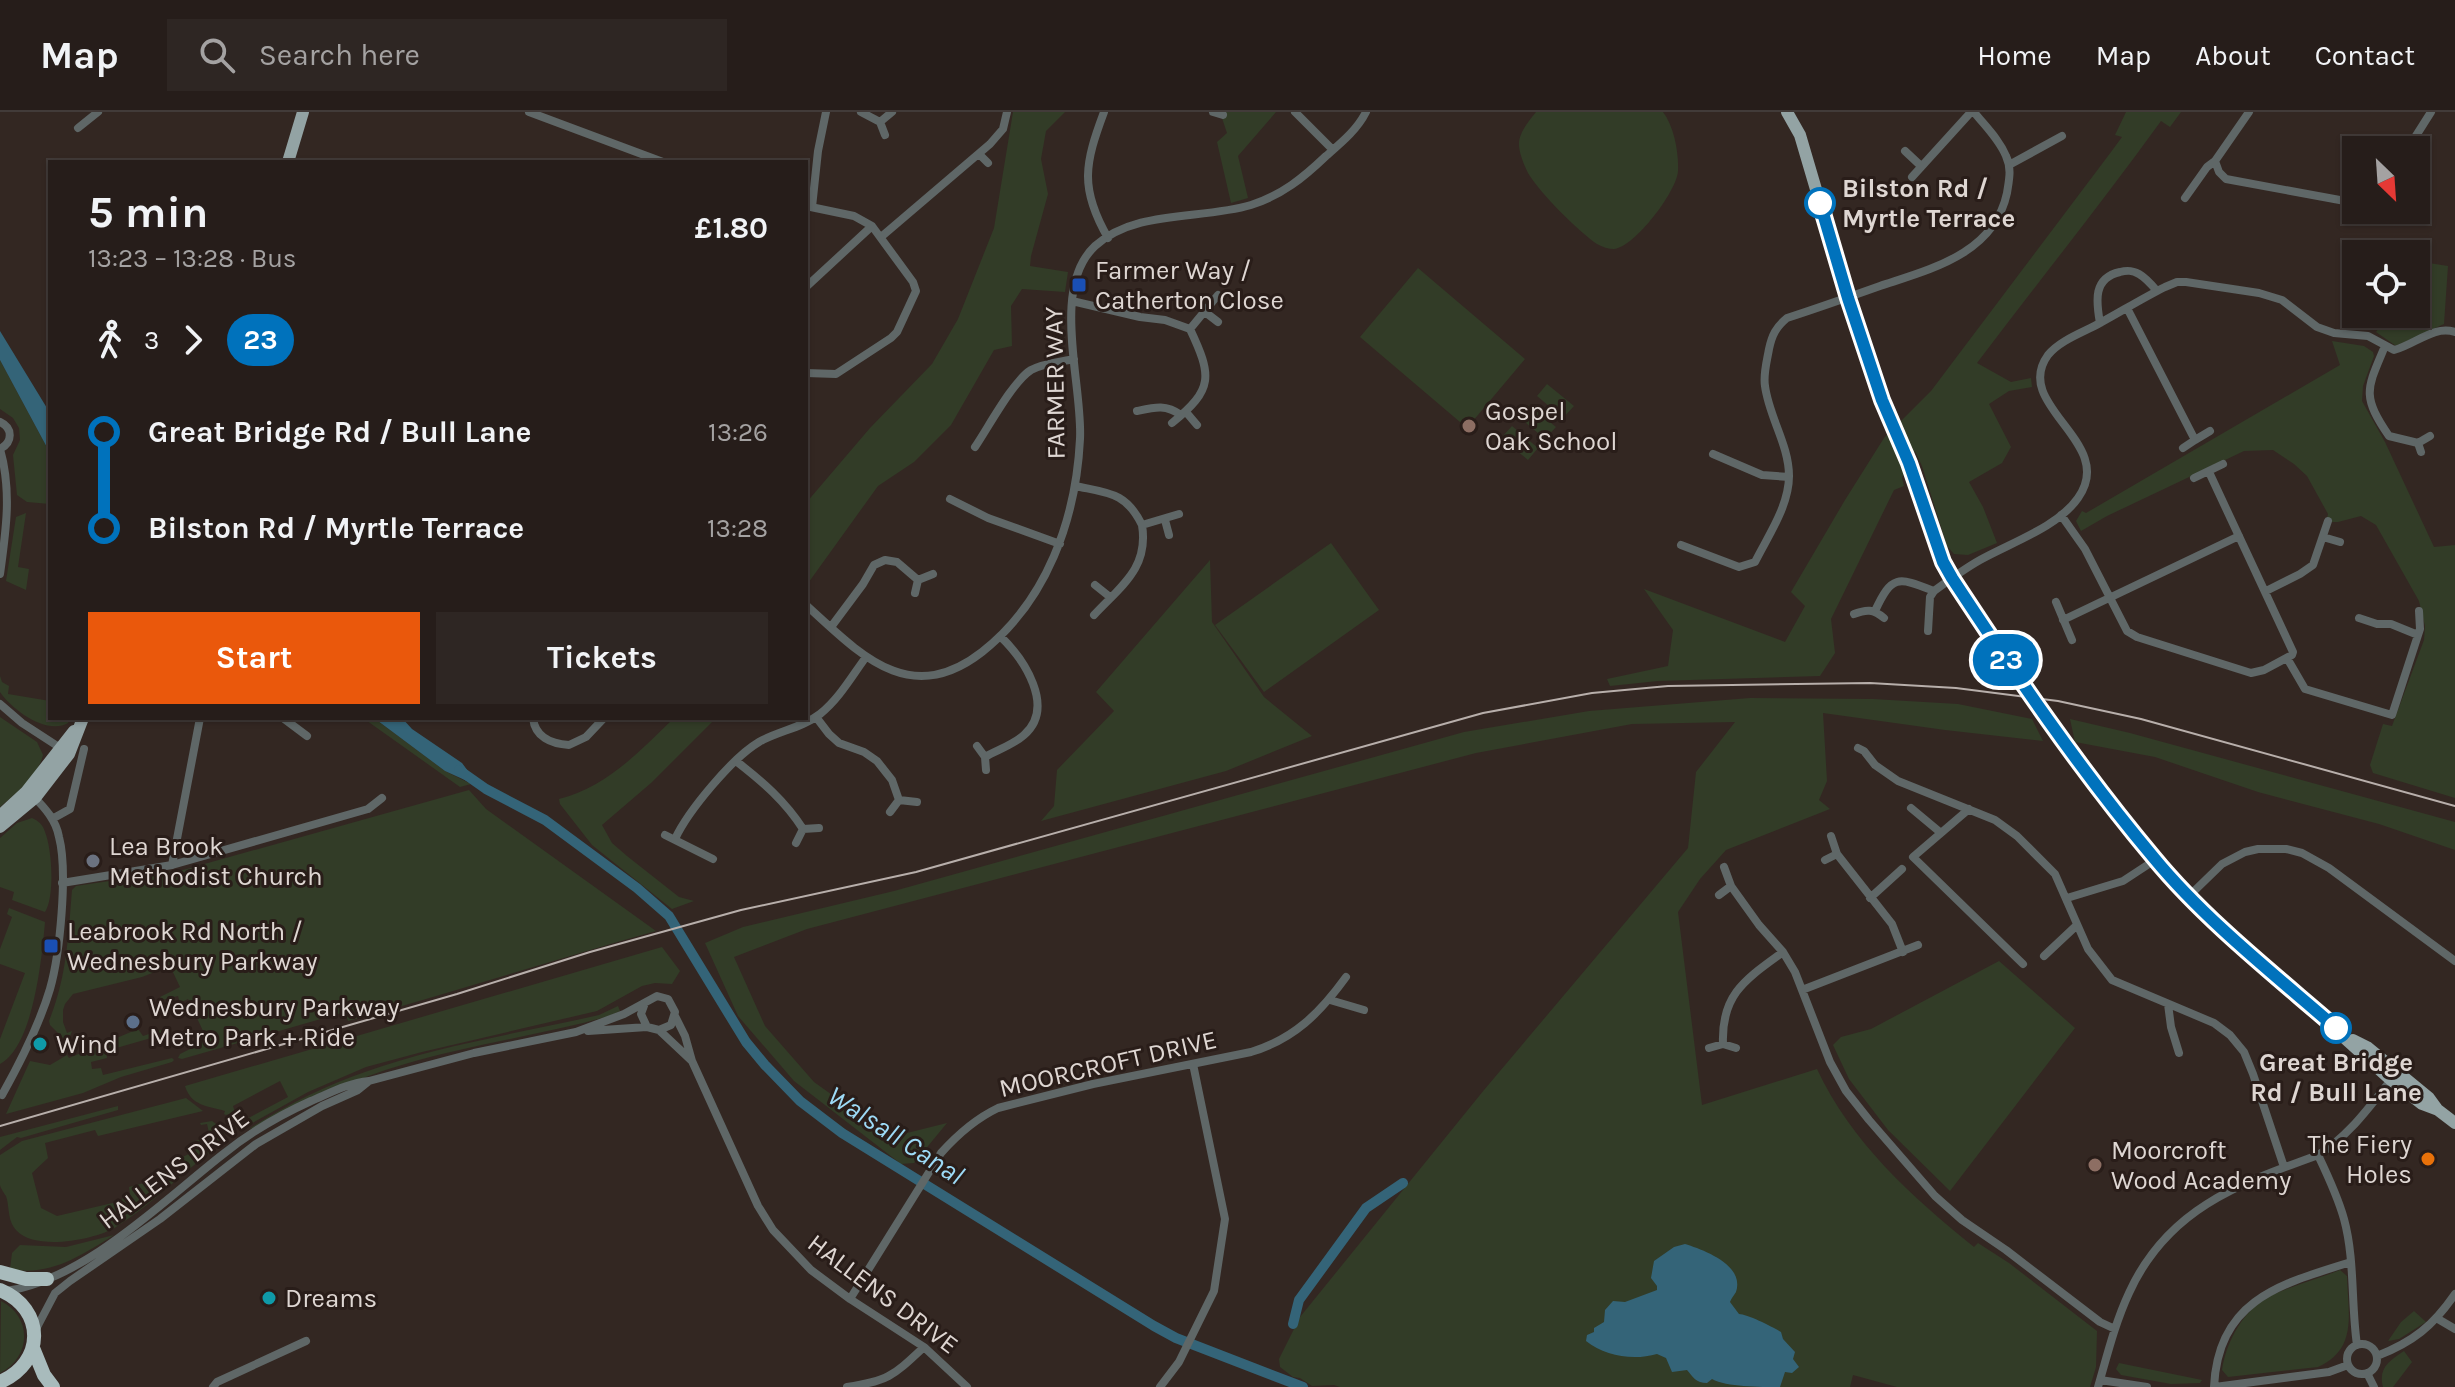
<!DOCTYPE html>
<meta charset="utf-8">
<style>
:root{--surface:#261d1a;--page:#2e2623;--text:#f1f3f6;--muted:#a4a2a2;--line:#423b39;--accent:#ea580c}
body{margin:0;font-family:Karla,sans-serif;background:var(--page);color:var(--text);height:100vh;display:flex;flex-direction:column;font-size:30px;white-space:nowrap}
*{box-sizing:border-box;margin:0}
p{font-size:26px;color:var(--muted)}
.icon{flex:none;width:44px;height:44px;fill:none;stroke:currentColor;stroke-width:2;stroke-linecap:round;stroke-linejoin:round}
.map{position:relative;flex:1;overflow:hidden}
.panel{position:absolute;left:48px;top:48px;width:760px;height:560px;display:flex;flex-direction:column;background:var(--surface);border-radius:0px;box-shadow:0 2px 6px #0004,0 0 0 2px var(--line)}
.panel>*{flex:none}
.badge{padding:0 16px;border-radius:26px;font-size:28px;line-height:52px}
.needle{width:52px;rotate:155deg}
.buttons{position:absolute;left:2342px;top:24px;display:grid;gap:16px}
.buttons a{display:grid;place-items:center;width:88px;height:88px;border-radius:0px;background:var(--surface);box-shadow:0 2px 6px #0004,0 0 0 2px var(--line);font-size:40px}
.map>.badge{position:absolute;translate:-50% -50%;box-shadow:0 0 0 4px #fff}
.legs{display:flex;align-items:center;gap:12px;height:88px;padding:0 40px;font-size:26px}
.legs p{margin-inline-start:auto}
.head{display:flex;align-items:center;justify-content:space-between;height:136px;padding:0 40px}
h1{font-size:44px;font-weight:700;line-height:60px}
.button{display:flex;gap:16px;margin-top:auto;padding:16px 40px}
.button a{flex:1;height:92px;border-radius:0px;background:var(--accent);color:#fff;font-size:32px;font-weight:700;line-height:92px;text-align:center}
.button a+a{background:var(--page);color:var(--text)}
ul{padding:0 40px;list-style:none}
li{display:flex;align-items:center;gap:28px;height:96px;font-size:30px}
li i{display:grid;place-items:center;width:12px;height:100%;margin:0 10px;background:currentColor}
li i::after{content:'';width:20px;height:20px;margin:-10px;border:6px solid;border-radius:50%;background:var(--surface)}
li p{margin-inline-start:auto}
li:first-child i{background:linear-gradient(#0000 50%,currentColor 0)}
li:last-child i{background:linear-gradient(currentColor 50%,#0000 0)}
header{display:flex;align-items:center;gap:48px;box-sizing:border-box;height:112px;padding:0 40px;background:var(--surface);border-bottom:2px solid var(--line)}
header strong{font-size:38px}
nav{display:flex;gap:44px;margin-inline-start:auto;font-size:28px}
.search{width:560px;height:72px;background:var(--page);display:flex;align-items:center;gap:20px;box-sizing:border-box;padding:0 28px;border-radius:0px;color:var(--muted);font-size:30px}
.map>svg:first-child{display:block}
</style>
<header>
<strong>Map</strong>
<div class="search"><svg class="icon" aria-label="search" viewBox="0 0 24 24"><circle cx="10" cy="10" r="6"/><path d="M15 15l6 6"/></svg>Search here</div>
<nav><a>Home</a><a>Map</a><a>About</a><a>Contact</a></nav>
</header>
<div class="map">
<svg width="2455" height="1275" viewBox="0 0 2455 1275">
<rect width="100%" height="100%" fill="#332722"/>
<!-- green -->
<path fill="#323c27" d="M1013,0h52l-19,19 -5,28 7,35 -17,62 -1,10 38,6 -3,20 -43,-3 -11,17 1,40 -18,4 -43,75 -37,37 -36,24 -72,100v-83l64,-75 62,-64 26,-45 36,-91z
M1220,0h56l-38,44 10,42 -17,5 -14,-61 10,-9z
M1536,0h127c11,14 16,41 15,59 -1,20 -43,76 -64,78 -5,0 -12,-2 -17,-5 -18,-12 -58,-52 -69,-71 -4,-8 -9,-20 -9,-29 0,-12 10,-23 17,-32z
M2126,0h55l-11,15 -9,-6c-59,82 -123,161 -184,242l34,19 20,-4 1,9 -23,4 -20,13 22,43 -9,16 -33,19 14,25 14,36 -29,12 -14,-1 -7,-8 -25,-80 -7,-15 -13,27 2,8 -10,4 -63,129 4,34 -15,23 -162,5 -48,5 -3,-7 61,-13 5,-36 -29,-41 141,53 20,-36 -14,-14 54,-92 39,-62 47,-47 180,-239 11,-15 -7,-2z
M2416,149l32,5 -4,58 -48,22 -20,-14 13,-18h27z
M1418,156l107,91 -58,69 -107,-91z
M2332,229l32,5 9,6 1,4 -11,30 -1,15 23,41 49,105 21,-2v253l-82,-25 -3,-8 13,-41 9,2 32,-86 1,-14 -6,-25 -43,-76 -15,-9 -23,6h-12l2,-8 -21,-38 -13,-12 -21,-14 -29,1 -137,65 -26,15 -5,-10 6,-10 4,2 254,-148z
M0,248l50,93v51l-23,-2 -10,-7 -4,-40 7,-15 -1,-12 -6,-10 -13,-9z
M1547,272l27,22 -11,12 -26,-22z
M1529,293l27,22 -11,12 -26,-22z
M1512,314l26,22 -10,12 -27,-22z
M26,401l-8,54 11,2 -3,21 -20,-9 10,-64z
M1331,431l48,67 -115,82 -49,-67z
M1210,448l2,62 52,75 48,39 -86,35 -185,50 13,-15 3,-36 57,-59 -18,-19z
M0,564l2,6 7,4 -1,8 42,7v17h20l-2,5c-21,12 -55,-12 -68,-31z
M1750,586l123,1 85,5 74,15 11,22 -98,-11 -122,-17 4,68 -8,19 11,9 -104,41 -26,29 -22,33 24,193 115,-36c34,73 95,128 157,178l4,-4 31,20 88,68 -1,36 -6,20h-193l-44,-12 -3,12h-510l-6,-2 -22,1 -12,-8 -7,-1 -13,-10 -1,-8 21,-42 184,-227 204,-242 8,-76 39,-50 -103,2 -156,29 -669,176 -73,28 31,69 49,56 77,55 56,-14 -33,40 -13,1 -107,-83 -56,-65 -33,-73 38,-16 151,-36 570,-159 125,-21z
M0,605l37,25 6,13c-5,22 -27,38 -43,52z
M363,606h11l71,53 26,13 -11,3z
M674,606h42l-65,65 -49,42 10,18 15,13 52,41 15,4 -22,8 -80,-64 -32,-41 -1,-5c48,-12 81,-48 115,-81z
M2070,607l60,14 325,89v28l-76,-26 -121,-32 -103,-35 -80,-15z
M469,678l17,19 170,122c-103,29 -205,62 -308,90l-3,-9 -163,47 -4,-1 2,-4 20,-10 -3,-7 7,-4 -16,-34 -8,4 -2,-7 -16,4 1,6 -2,1 -1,-10 20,-10 -10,-21 -28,11 -69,17 -8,10 -2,6v12l4,11 5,-2 -3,8 -4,1 -15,-15 -1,-4c18,-45 19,-83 23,-131l4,-4 107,-16z
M32,706c7,3 11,7 13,14 7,17 10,64 0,80l-33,-12 2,-8 -14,-5v-49l17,-15z
M9,796l36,14c-3,34 -11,124 -45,142v-25l25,-66 -25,-9v-15l12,-32 -5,-3z
M662,835l18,24 -8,13 -17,-1 -13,3 -45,25 -175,41 -56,15 -58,25 -63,35 -9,-1 -2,-5 4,-4 3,5 47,-25 -8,-16 -47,25 2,6 -9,3 -2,-1 1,-3c-17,-5 -34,-5 -40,-25z
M1999,849l76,67 -125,163 -62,-61 -39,-51 -16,-34 8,-8 30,-8z
M618,894l2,5 -11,5c-67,19 -137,28 -204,48 -53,15 -99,39 -148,63l-8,2c36,-23 75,-43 116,-57 75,-27 156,-39 234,-57z
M138,917l5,7 18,-6 4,4 -59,17 1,7 -16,4 1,7 9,-1 2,7 69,-17 2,2 -2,2 -51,15 -38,16 -77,21 24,-53 20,4 17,-10 2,3z
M186,986l17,13 -105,25 -3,-6 -50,13 3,15 -16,15 9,35 16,8 64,-15 3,-5 6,-2 -1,-7 22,-6 -1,-6 22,-10v-3l21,-10 -2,-10 19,-5 -3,-13 -6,1 -1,-2 12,-2 11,8 3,9 -4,5c-36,26 -68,60 -106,84 -21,13 -80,24 -99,4 -10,-10 -7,-23 -11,-35 -1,-1 -6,-9 -6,-11 0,-9 0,-21 0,-30l22,-14z
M118,994v4l-97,28 -4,-1 -17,13v-13z
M114,1123c-32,20 -64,42 -104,34l2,-16 8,-8 46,2z
M2340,1158l7,6c1,38 11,73 -29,91l-90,10 -6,-7c4,-26 18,-54 41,-70 15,-10 58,-22 77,-30z
M1,1189c32,16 30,57 -1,72z
M2414,1199l12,11 -27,17 -11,2 13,-19z
M2404,1239l8,11 -19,25h-10c-5,-19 6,-26 21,-36z
M2119,1251l83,17 -2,3 -29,1 -50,-9 -5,-6z"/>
<!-- water -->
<path fill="#346478" d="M0,219l50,82v40l-50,-93z
M374,606h28l10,11 50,34 9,12 -4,6 -22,-10z
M1685,1132c19,6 60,21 51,48 -2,3 -5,7 -6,10l9,12c8,0 34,13 42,18l2,7 12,13 -2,7 6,8 -7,6 -7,-1 -5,15c-21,0 -53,0 -68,-8l-5,4c-11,0 -14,-6 -20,-13l-15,2 -6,-14 -9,-4c-24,7 -52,2 -71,-13l1,-6 7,-3v-4l10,-6 1,-12 8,-9 12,1 32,-12v-4l-6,-8 3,-17 20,-14z"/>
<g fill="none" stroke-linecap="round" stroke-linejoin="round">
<!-- canal -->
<path stroke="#346478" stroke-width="10" d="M459,658l27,19 59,31 92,68 32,28 77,126 19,23 35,36 42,32 312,193 22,12 127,49
M1293,1212l6,-24 67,-92 37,-25"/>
<!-- street -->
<path stroke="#5f6767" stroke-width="8" d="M529,0l134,50
M861,0l19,10 12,-10
M1104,0c-19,51 -25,76 4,126
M1213,0l10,3
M1295,0l38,38
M2249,0l-34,49 4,11 7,7 130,24
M880,10l5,13
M78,16l20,-16
M2407,38l24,-38
M1905,39l16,15
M979,42l9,9
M2009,53l53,-29
M1912,65l59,-65
M2185,86l22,-31 8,-6
M806,94l48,10 18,10 41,56 3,9 -19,41 -6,6 -55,36 -30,-1
M812,95l6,-56 8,-39
M881,125l109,-93 13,-15 4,-17
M806,175l66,-61
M1072,189l68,16 25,3 25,9 28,-34
M2127,196l68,132 -12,8
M1205,200l13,10
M2100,211c-4,-22 -7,-45 20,-51 7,-2 12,-2 19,2 7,4 13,11 18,17
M2385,234c-18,43 -24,49 4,90l29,7 3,9
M1137,299c18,-4 29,-7 44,4
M1186,300l11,13
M0,310c13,6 13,20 0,27
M1172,311c42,-34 40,-47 18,-94
M2195,328l15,-9
M2418,331l12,-7
M975,335c13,-19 38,-66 56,-77 13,-7 29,-8 43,-11
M1713,342l49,21 27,2
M2194,366l29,-14
M1075,374c33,7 51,6 67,39l37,-11
M950,387l38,19 72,26
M2061,403l24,34 42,82 10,6 114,36 13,-3 28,-15 1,-3 -84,-180
M1165,408l4,15
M2323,425l17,5
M1681,433l58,22 16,-5c13,-26 34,-56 34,-86 0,-31 -20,-59 -24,-90 -2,-12 2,-25 4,-37 3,-14 7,-22 18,-31 31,-10 62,-21 93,-32 51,-17 114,-32 127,-93 2,-13 5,-24 -1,-37 -7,-17 -21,-30 -32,-44
M0,462c6,-43 12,-83 0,-125
M1095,473l15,12
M2266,479l34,-17 13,-9 15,-44
M915,481l3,-13
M2056,490l16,38
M806,493c53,48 103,104 176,47 65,-51 94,-133 98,-213 3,-54 -30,-151 15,-193 41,-37 106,-26 156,-41 31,-10 52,-27 75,-49 15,-13 31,-26 40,-44
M1875,499c17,-37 23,-34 59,-20
M1854,502c13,-5 19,-5 30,4
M1094,503c27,-29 55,-47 48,-90
M2359,506l18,6h14l27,11
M2063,508l176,-84
M831,515l32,-43 11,-19 11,-5 12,2 21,18 15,-6
M1928,519l2,-34 4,-6c15,-11 30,-22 46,-31 30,-17 78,-33 98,-62 40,-56 -67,-92 -30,-143 12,-15 36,-23 52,-32 22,-12 43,-25 65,-36l12,-5h9l73,11 23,7 35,27 17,6 34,3 26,14c22,-6 40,-25 61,-18
M2287,546l18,31 87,26 28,-86 -1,-18
M0,592l22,19 40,26
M816,605l13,17 10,9 25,9 13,9 15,19 7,20 -9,12
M283,606l24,18
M533,606c2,19 18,26 36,27l17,-8 18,-19
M977,634l8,11
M1858,636l6,3 11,14 23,16 97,39 22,16 38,38 33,75 24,31 102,43 16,12 14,17 9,22 31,93
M736,649c27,21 49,40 67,68l16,-1
M986,658l-1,-13c12,-7 28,-12 39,-22 32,-28 0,-76 -24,-99
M899,688l18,2
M1911,696l30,25
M1969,697l-56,48 110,107
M52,707l18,-10 14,-60
M665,723l48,24
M1831,724l6,18
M675,727c13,-28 57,-81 84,-97 19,-11 43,-14 61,-28 19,-15 32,-38 46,-57
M796,731l7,-14
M1825,748l12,-6 55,70 11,28
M172,753l28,-147
M1724,755l7,19
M62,771l110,-18 196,-56 14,-11
M1719,783l12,-9 28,39 24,27 12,20 35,90 16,29 23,29 66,76 27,24 44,30 94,72 15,7
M2189,784l33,-32 23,-12 13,-3h28l16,4 27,15 126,93
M1870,786l32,-29
M2067,786l56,-17 32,-21
M2044,844l33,-31
M1802,878l116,-45
M1330,888l34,10
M2168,892l3,23 8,26
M659,918l33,31 -7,-25 -10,-20
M588,919l59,-4
M1723,932l13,4
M1709,936l14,-4c-2,-50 23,-65 60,-92
M692,949l66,145 15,24 38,40 39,29 74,48 43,40
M2,983c19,-34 37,-69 48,-106 10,-35 18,-118 9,-152 -3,-17 -14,-29 -26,-41
M2318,1043c10,21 20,42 26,64 11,40 7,85 13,126
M6,1179c78,-11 156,-89 216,-136 27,-22 58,-40 89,-54 19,-8 37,-18 58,-20l105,-28 102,-21 48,-18 33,-18 11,3 7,13 -4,13 -12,5 -12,-3 -6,-13 4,-11
M850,1187l91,-146c17,-19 34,-34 57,-45l95,-24 158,-32c43,-13 69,-39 95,-75
M2438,1207l17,10
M35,1219l20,-38 15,-12 90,-62 96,-75 66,-38 36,-16 10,-8
M2347 1247a15 15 0 1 1 30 0a15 15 0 1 1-30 0Z
M2377,1244c36,-14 56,-30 78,-62
M2367,1261l7,14
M2100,1268l47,7
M213,1275l4,-5 89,-41
M847,1275c42,-6 47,-12 77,-40
M1160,1275l19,-25 35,-71 11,-72 -32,-155
M2098,1275c9,-31 17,-64 31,-94 38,-84 109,-109 189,-138 30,-18 51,-48 73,-75h5
M2214,1275c4,-87 66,-103 137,-125
M2215,1275l114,-15 19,-7"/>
<!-- primary -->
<path stroke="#93a3a4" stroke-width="12" d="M1787,0l13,23 48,163 34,102 27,63 34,99 9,16 41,63 58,82 104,137 34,36 66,61 136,123 31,24 16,6 17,13
M288,50l15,-50
M0,704l26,-24 48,-61
M0,715l35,-29 34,-44 14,-36
M2353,928l14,7 62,51 8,11"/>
<!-- highway -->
<path stroke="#a8bbbc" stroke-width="14" d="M0,1160l26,7h21
M0,1178c46,19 45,73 0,92
M33,1236l11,27 9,12"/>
<!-- tram -->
<path stroke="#b8afab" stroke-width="2" d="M0,1014l457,-132 133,-42 151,-42 175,-38 567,-159 109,-20 76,-7 202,-3 86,5 102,13 83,18 314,87"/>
</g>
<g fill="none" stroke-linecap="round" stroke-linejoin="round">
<defs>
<path id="line-1" d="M1820,91l28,95 34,102 27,63 34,99 9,16c63,96 128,192 202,280 51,62 121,117 182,170"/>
</defs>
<!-- line-1 casing -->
<use href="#line-1" stroke="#fff" stroke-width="18"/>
<!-- line-1 -->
<use href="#line-1" stroke="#0072bc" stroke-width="12"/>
</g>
<!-- markers -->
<g fill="#fff" stroke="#0072bc" stroke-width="4">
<circle cx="1820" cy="91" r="14"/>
<circle cx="2336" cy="916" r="14"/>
</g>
<g fill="#1a4fb4" stroke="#291d19" stroke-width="3">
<rect x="1071" y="165" width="16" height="16" rx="4"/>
<rect x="43" y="826" width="16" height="16" rx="4"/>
</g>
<g fill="#8d6e63" stroke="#291d19" stroke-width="3">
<circle cx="1469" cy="314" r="8"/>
<circle cx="2095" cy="1053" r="8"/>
</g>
<circle fill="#6b7280" stroke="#291d19" stroke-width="3" cx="93" cy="749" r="8"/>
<circle fill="#5c6f8a" stroke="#291d19" stroke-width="3" cx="133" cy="910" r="8"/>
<g fill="#0f9aa8" stroke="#291d19" stroke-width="3">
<circle cx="40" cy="932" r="8"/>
<circle cx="269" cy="1186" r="8"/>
</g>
<circle fill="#e8710a" stroke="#291d19" stroke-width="3" cx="2428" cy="1047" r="8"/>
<g text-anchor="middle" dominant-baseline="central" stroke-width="6" stroke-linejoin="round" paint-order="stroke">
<!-- stop labels -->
<g font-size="26" font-weight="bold" fill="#ded6d2" stroke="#291d19" text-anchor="start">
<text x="1842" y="76">Bilston Rd /<tspan x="1842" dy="30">Myrtle Terrace</tspan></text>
<text x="2336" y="950" text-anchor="middle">Great Bridge<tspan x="2336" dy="30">Rd / Bull Lane</tspan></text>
</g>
<!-- poi labels -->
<g font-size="26" fill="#ded6d2" stroke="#291d19" text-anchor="start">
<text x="1095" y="158">Farmer Way /<tspan x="1095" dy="30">Catherton Close</tspan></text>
<text x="1485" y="299">Gospel<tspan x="1485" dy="30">Oak School</tspan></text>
<text x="109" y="734">Lea Brook<tspan x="109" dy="30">Methodist Church</tspan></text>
<text x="67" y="819">Leabrook Rd North /<tspan x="67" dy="30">Wednesbury Parkway</tspan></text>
<text x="149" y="895">Wednesbury Parkway<tspan x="149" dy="30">Metro Park + Ride</tspan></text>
<text x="56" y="932">Wind</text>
<text x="2412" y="1032" text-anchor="end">The Fiery<tspan x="2412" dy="30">Holes</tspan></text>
<text x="2111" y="1038">Moorcroft<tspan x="2111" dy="30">Wood Academy</tspan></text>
<text x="285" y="1186">Dreams</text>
</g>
<!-- street labels -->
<g font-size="26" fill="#ded6d2" stroke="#291d19">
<text transform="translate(1055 271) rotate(-91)">FARMER WAY</text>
<text transform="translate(1108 952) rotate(-13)">MOORCROFT DRIVE</text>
<text transform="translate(174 1057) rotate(-37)">HALLENS DRIVE</text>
<text transform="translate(883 1182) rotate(37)">HALLENS DRIVE</text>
</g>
<!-- water labels -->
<g font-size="28" font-style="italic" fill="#9ddaf6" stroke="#291d19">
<text transform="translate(896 1023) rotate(33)">Walsall Canal</text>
</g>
</g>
</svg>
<div class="buttons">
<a><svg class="needle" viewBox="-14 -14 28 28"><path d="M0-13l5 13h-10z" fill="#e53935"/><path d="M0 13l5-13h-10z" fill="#a4a2a2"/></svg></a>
<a><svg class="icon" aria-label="locate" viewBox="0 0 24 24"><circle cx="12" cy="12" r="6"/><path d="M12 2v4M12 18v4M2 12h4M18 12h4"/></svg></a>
</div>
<b class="badge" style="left:2006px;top:548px;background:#0072bc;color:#fff">23</b>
<section class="panel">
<div class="head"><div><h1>5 min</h1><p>13:23 – 13:28 · Bus</p></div><b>£1.80</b></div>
<div class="legs"><svg class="icon" aria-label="walk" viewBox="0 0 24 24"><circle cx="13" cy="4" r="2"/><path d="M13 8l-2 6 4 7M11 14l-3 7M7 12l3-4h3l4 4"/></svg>3<svg class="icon" aria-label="forward" viewBox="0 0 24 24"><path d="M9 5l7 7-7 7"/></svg><b class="badge" style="background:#0072bc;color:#fff">23</b></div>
<ul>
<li><i style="color:#0072bc"></i><b>Great Bridge Rd / Bull Lane</b><p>13:26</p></li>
<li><i style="color:#0072bc"></i><b>Bilston Rd / Myrtle Terrace</b><p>13:28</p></li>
</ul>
<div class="button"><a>Start</a><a>Tickets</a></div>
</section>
</div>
